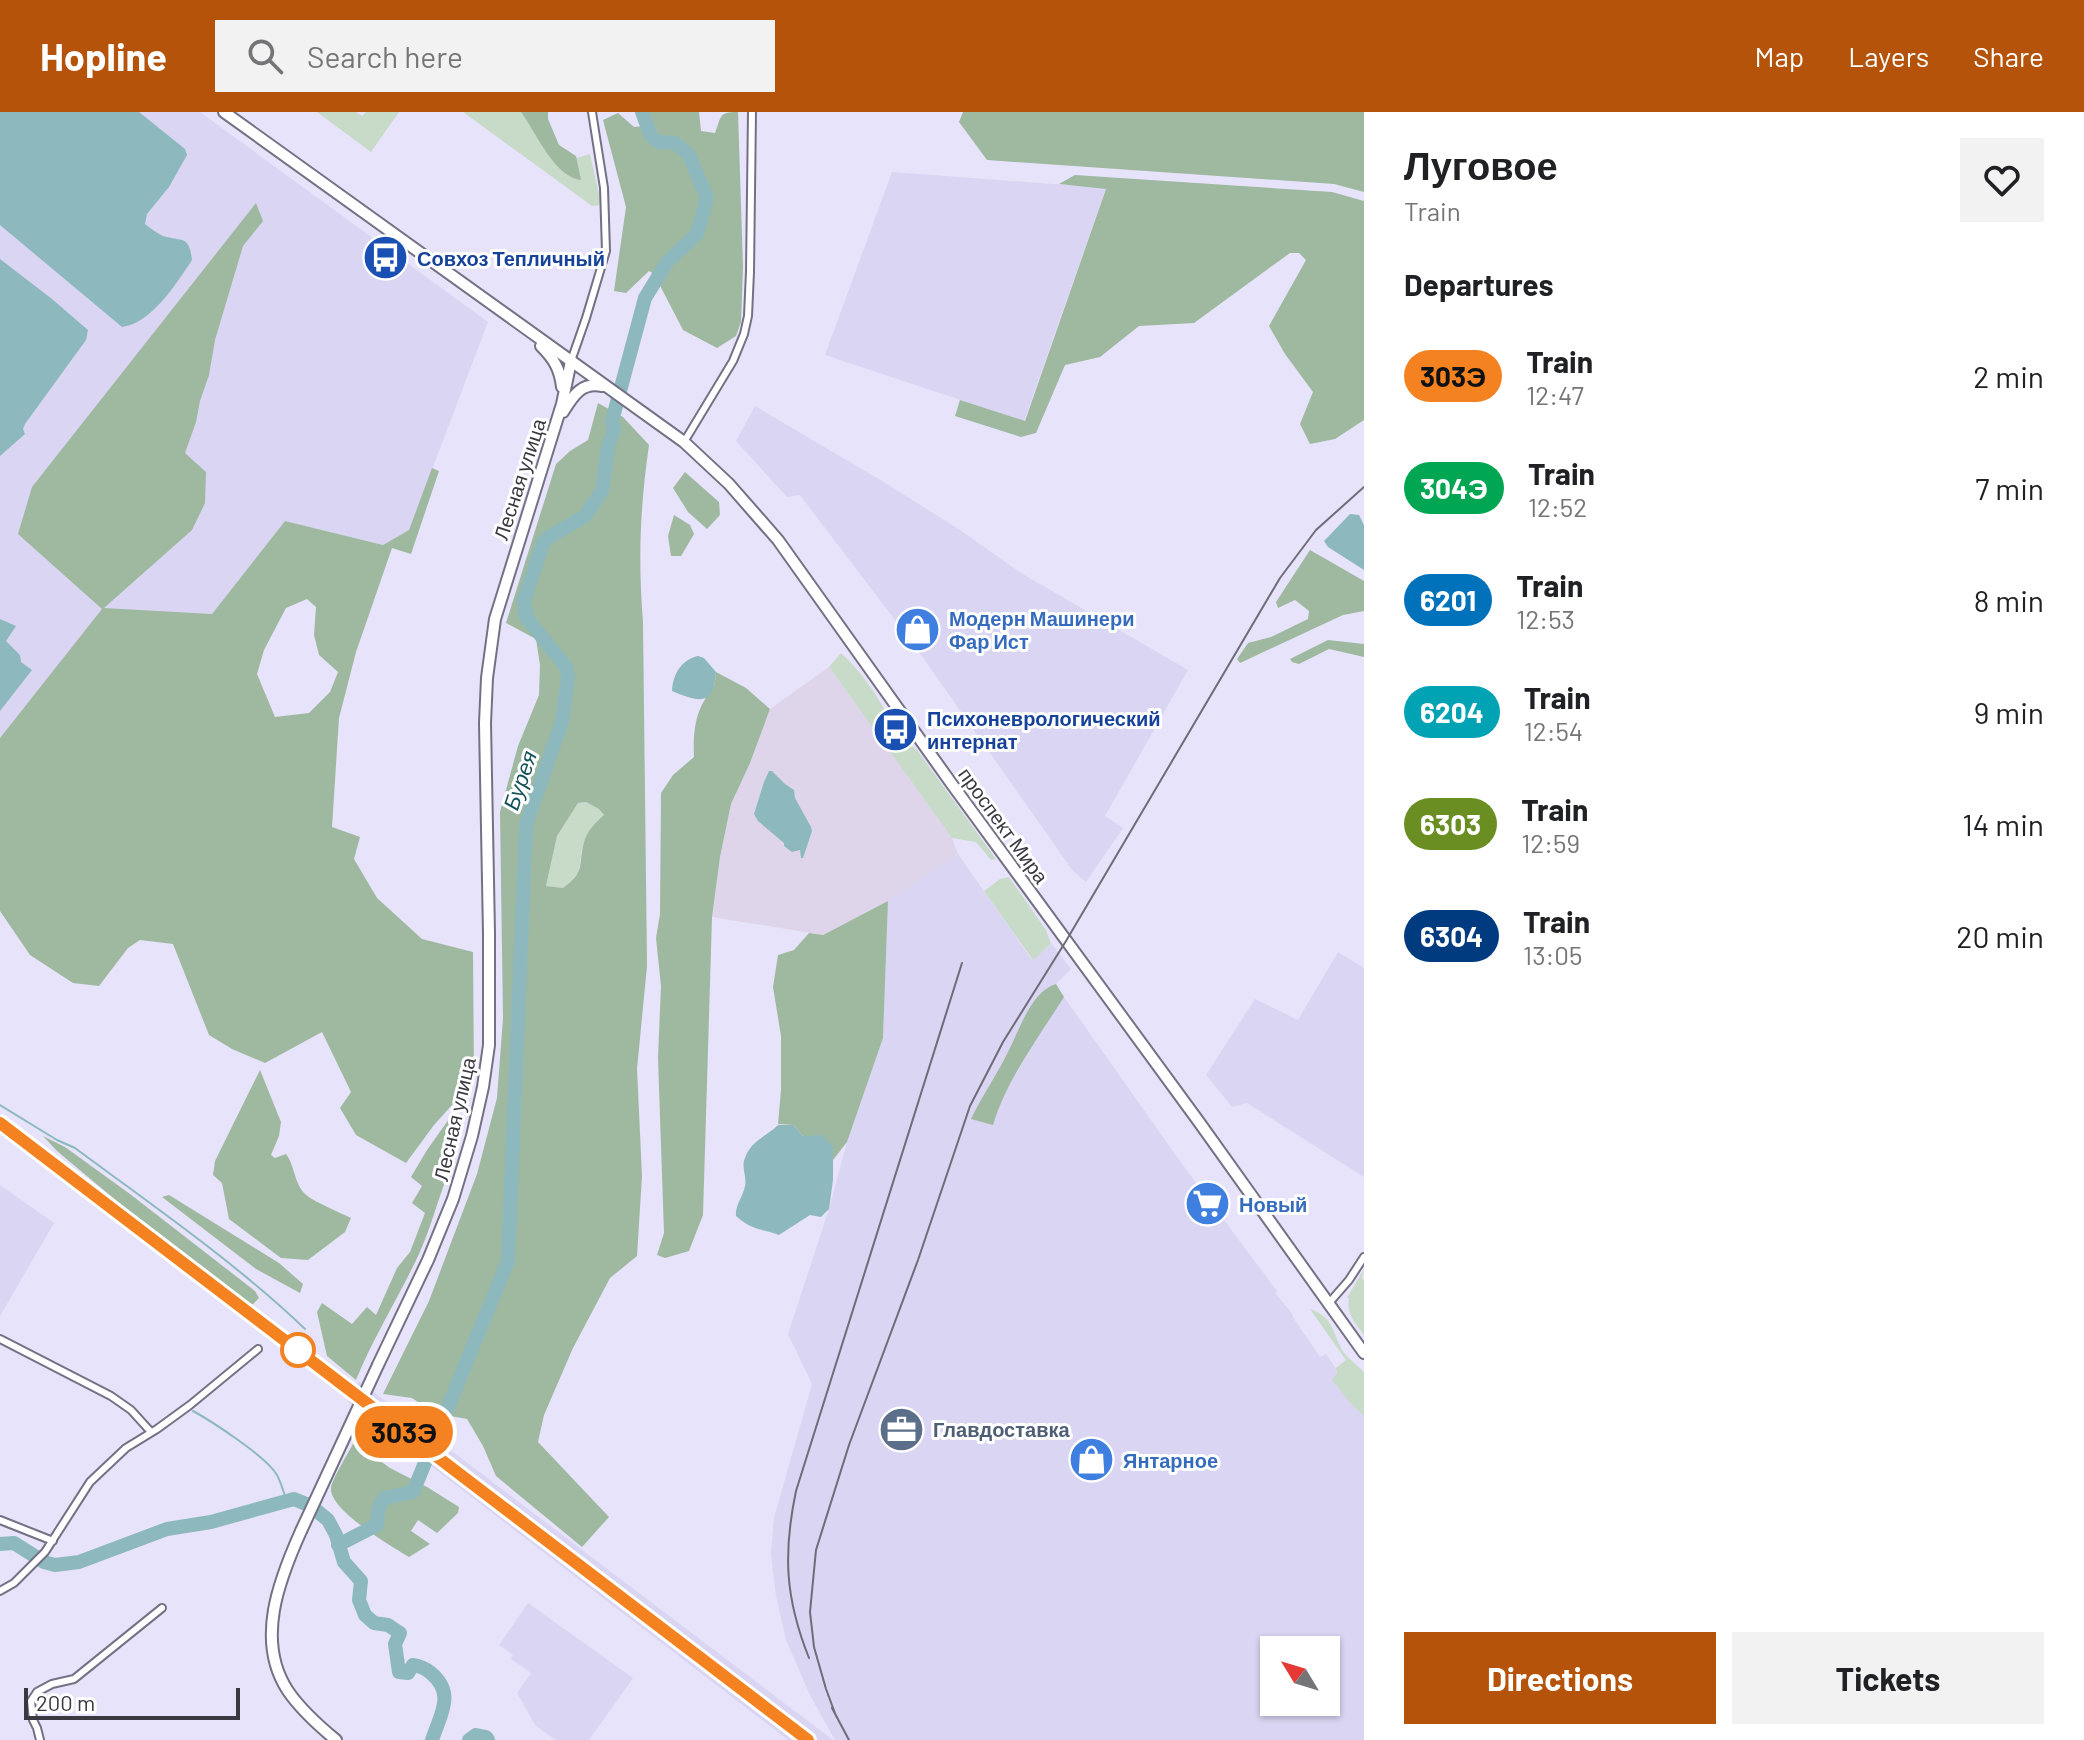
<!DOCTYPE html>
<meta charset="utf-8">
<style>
:root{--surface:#fff;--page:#f2f2f2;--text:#202124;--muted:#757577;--accent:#b45309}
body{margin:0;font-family:Barlow,sans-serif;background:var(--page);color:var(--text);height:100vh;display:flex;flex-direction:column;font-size:30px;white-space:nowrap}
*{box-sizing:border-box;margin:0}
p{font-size:26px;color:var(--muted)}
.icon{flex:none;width:44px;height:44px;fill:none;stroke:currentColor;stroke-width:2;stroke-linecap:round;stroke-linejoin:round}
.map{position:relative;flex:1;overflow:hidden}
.details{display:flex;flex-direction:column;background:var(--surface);width:720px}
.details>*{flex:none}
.badge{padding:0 16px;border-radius:26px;font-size:28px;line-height:52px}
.needle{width:52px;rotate:308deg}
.fabs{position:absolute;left:1260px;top:1524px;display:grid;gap:16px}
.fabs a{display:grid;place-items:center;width:80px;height:80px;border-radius:0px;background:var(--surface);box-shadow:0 2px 6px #0004;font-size:40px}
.scale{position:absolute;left:24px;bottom:20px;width:216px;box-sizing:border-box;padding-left:8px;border:4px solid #3a3941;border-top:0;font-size:22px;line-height:28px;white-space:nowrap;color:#3a3941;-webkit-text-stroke:6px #fff;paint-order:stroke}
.map>.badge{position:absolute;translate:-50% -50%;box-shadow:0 0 0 4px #fff}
h2{padding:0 40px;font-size:30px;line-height:72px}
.round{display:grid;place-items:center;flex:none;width:84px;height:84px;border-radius:0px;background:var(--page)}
.headline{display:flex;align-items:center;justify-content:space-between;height:136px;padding:0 40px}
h1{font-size:38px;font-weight:700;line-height:60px}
.cta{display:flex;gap:16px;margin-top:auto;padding:16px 40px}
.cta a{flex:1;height:92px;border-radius:0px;background:var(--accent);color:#fff;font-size:32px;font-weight:700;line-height:92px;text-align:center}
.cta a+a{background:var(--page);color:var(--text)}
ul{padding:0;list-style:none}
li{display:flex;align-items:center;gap:24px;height:112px;padding:0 40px}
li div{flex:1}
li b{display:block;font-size:30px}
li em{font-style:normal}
li .badge{min-width:88px;font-weight:700;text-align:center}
header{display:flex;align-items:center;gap:48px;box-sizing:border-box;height:112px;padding:0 40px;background:var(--accent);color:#fff}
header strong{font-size:38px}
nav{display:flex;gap:44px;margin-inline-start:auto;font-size:28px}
.search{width:560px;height:72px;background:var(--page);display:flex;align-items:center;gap:20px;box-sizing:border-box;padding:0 28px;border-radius:0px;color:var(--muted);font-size:30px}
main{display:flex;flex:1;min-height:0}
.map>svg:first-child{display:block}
</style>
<header>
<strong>Hopline</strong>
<div class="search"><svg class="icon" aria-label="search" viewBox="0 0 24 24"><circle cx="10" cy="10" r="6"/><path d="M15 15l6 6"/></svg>Search here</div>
<nav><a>Map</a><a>Layers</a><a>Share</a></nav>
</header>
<main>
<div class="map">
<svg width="1364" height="1628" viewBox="0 0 1364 1628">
<rect width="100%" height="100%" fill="#e7e3fa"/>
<!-- commercial -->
<path fill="#ded5ea" d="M829,555l123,171 6,16 -70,47 -65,34 -111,-18 8,-60 11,-53 19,-41 20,-54z"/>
<!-- built -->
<path fill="#d9d5f2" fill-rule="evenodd" d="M0,0h200l288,210 -79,208 -26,15 -98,-24 -73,93 -109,-5 -103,129z
M892,60l214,16 -82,233 -199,-66z
M755,294l127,75 78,49 61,43 167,97 -83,146 18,12 -37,54 -13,-11 -159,-226 -114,-150 -13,2 -51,-56z
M958,742l74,106 20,-16 19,25 -15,15 8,13 118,167 95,127 -2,2 16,19 3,7 26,38 6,-3 11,16 -1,6 15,28 13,12v324h-529l-25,-45 -24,-55 -10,-44 -5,-42 3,-36 38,-134 -24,-50 41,-125 18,-67 36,-104 5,-137zM1274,1538h52v52h-52z
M1338,840l26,16v209l-117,-74 -15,4 -26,-32 49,-76 43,21z
M0,1073l54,38 -54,93z
M359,1269l474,359h-45l-440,-338z
M528,1491l105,75 -44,62h-33l-20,-14 -19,-33 14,-20 -20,-14 2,-4 -14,-10z"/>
<!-- green -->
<path fill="#c7dbc8" d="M317,0h39l6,4 4,-4h33l-28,40z
M463,0h71l33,49 23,-7 10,45 -1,6 -7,1z
M841,541c21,19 37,43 50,69l-2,6 28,22 79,109 -5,1 -15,-18 -24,-4 -123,-171z
M586,690l13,7 5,6c-6,8 -17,17 -20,27 -7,23 2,28 -21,46l-17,-2 11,-50 21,-33z
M1009,765l37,53 5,14 -18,16 -49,-69 16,-12z
M1364,1157l-2,9 2,2v55c-9,-12 -18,-21 -15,-37h-2z
M1310,1197c26,9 22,27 35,45 5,6 13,12 19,18v44l-13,-12 -19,-24 5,-7 -1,-5 10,-8z"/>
<!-- forest -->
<path fill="#9eb99f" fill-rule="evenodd" d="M521,0h27v7l11,26 17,11 5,24c-27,-3 -45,-48 -60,-68z
M646,0h53l2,19 14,2c7,-17 3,-21 23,-21l5,155 -2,55 -5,14 -19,12 -34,-18 -29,-56 -5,-3 -23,22 -12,-2 12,-84 -23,-87 15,-7 16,14 11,-1z
M963,0h401v80l-30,-8 -347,-24 -28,-38z
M1075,63l257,17 32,9v219l-29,19 -25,5 -10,-20 13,-32 -28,-38 -16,-28 37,-66 -7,-7h-9l-96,70 -55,3 -39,31 -35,8 -29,68 -15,4 -66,-21 5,-16 65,21 81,-232 -47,-5z
M256,91l7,18 -20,25 -28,94 -6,35 -9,26 -4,21 -11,31 21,19 -1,31 -13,27 -88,78 108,6 73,-93 98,24 26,-15 23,-62 7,3 -28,83 -19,-6 -36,104 -17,66 -7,109 28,10 -6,22 23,39 45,41 51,13 1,125 -4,8 -36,40 -28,38 -50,-28 -16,-27 11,-16 -29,-60 -57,31 -33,-14 -23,-14 -36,-91 -33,-4 -12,8 -29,38 -26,-3 -43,-28 -30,-44v-173l102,-129 -84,-75 14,-47zM307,487l9,8 -2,28 5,20 19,17 -8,20 -21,21 -34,4 -18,-43 7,-24 22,-42z
M598,291l25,14 26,28c-9,62 -11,115 -6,177l4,344 -10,103 5,107 -5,80 -27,22 -37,70 -29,67 -6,27 71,75 -27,30 -86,-71 -13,-30 -16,-27 -33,-6 -22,-15 -29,-4 46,-93 48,-127 20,-76 6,-80 -3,-206 18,-66 21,-51 1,-30 -4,-26 -30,-16 50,-159 14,-13 18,-11zM586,690l13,7 5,6c-8,7 -17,16 -20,27 -6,23 2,29 -21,46l-17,-2 11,-50 21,-33z
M685,360l34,30 1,13 -13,14 -19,-17 -15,-24z
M674,403l16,10 4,9 -13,22h-10l-3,-20z
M1310,438l54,31v30l-21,4 -103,48 -3,-4 11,-16 23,-6 37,-18 1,-8 -14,-11 -17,8 -2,-6z
M1328,528l36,4v13l-35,-8 -30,15 -7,-2 -2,-3z
M716,560l30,16 24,21 -20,54 -19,41 -11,53 -8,60 -9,298 -14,36 -24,7 -8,-3 7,-22 -6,-175 3,-72 -5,-48 4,-24 1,-121 12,-18 21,-18c-1,-19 0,-39 10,-56 8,-14 11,-11 12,-29z
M888,789l-5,137 -36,104 -14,18v-14l-30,-10 -10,-11 -15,-1 3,-34v-54l-8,-49 5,-32 16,-5 15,-17 14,2z
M1056,872l8,13c-26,41 -57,82 -71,128l-22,-6c11,-23 25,-43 36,-65 12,-22 23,-62 49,-70z
M260,958l21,52 -2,14 -8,19 4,3 11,-4c9,12 8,29 19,40 7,7 36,19 46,24l-6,14 -37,28 -27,-2 -52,-39 -7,-36 -9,-8 2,-14z
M454,1005l5,3c6,17 -7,42 -13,59 -9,24 -16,51 -27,75 -20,43 -45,82 -63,126l-29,-24 -10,-44 5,-9 30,21 15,-17 9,8 21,-47 13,-16 15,-39 -13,-10 10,-17 -11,-9 16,-27 22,-31z
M43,1024l22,11 65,47 125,97 4,7 -8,8 -84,-63 -110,-92z
M169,1083l110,68 24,21 -3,9 -44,-24 -94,-72z
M354,1330l36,26 37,19 32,20 -1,6 -21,20 -19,-13 -7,11 19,13 -21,13c-18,-11 -80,-47 -78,-69 1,-9 18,-36 23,-46z"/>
<!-- water -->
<path fill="#8db9be" d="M0,0h139l46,37 2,6 -18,32 -22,27 -2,10c5,4 12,9 18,12 19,6 26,-2 29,24 -16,24 -40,63 -70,67l-122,-102z
M0,147l52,40 36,31 -2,10 -61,84 -2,5 2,5 -25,22z
M1350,402l9,1 5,10v45l-36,-23 -4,-6z
M0,507l16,7 -10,15 14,14 1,7 11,8 -32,41z
M698,544l6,2 12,14c-2,35 -18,30 -44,19 1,-17 9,-31 26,-35z
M769,659h3l13,13 9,6 1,8 16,29 1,4 -9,27h-2l-1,-8 -8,2 -8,-6v-3l-26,-22 -4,-7 10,-32z
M778,1013h15l10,11 19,-1 11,11v34l-4,29 -8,8 -11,-2 -31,20c-19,-7 -26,-4 -43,-19 -1,-11 7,-19 9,-30 2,-8 -3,-17 -1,-25 6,-21 21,-23 34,-36z"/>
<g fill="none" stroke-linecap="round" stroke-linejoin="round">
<!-- stream -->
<path stroke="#8db9be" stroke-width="2" d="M0,993l57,35 18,8c78,58 160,114 230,181
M193,1299c20,11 70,44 82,61 6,8 8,20 12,29"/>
<!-- river -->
<path stroke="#8db9be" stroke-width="14" d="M0,1432l14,-1 30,19 11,3 24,-3 88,-33 44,-7 83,-23 17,7 17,14 8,15 8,27 17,19 -2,19 6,15 9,8 14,2 12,8 -5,11 4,28 9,1 5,-8c8,1 12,3 18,8 25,21 9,42 1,67
M338,1433l39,-20 1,-15 6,-12 29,-6 95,-231 18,-437 36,-102 6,-46 -2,-9 -40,-50 -2,-17 19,-57 6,-6 36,-21 17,-25 6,-44 6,-17 -2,-9 33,-123 22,-36 30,-28 10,-36 -18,-43 -14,-12 -17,-1 -7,-6 -9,-24
M469,1628l7,-5 10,2 2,3"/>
<defs>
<path id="minor" d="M571,249l15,-43 20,-67 -2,-63 -12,-76
M684,330l49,-81 11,-27 4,-18 2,-44 2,-160
M1329,1191l20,-23 15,-23
M0,1227l111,57 20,14 20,22
M0,1408l53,21
M0,1479l14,-8 31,-31 45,-70 36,-34 31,-19 33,-24 68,-56
M40,1628l-3,-12 -4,-8 -2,-19 6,-9 15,-8 22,-5 88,-71"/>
<path id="primary" d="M224,0l460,330 45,42 49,56 173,243 248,339 165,231
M541,234c13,13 19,23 21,41
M563,300c10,-16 18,-30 39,-26
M378,1253l50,-105 25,-61 19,-63 11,-49 6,-42v-112l-4,-210 2,-45 8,-59 67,-215 9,-43
M301,1419c-22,49 -46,110 -13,160 13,19 31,35 48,49"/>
</defs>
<!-- minor casing -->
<use href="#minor" stroke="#747185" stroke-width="10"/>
<!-- primary casing -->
<use href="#primary" stroke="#747185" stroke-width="14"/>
<!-- minor -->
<use href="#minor" stroke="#fff" stroke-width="6"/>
<!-- primary -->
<use href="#primary" stroke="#fff" stroke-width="10"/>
<!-- rail -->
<path stroke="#6e6c78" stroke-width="2" d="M0,1011l808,617
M809,1546c-24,-60 -26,-105 -13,-167l166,-528
M832,1596l17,32
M836,1604l-10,-27 -12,-42 -4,-35 6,-62 33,-105 69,-185 52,-154 33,-64 63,-101 214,-363 36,-48 48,-43"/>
<defs>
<path id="primary-bridge" d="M301,1419l77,-166"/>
</defs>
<!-- primary-bridge casing -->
<use href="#primary-bridge" stroke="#747185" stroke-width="14" stroke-linecap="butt"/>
<!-- primary-bridge -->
<use href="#primary-bridge" stroke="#fff" stroke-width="10"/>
</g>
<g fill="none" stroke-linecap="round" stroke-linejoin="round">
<defs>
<path id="line" d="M0,1011l808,617"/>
</defs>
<!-- line casing -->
<use href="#line" stroke="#fff" stroke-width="18"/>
<!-- line -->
<use href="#line" stroke="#f58220" stroke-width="12"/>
</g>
<!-- icons -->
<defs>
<symbol id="bus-disc" viewBox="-11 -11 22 22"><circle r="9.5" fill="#1a4fb4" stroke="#fff"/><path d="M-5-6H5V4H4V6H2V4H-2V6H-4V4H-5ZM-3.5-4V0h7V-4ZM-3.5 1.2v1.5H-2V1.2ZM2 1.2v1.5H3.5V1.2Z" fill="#fff"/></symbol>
<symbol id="shop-disc" viewBox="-11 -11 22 22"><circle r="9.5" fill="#3f7fe0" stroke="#fff"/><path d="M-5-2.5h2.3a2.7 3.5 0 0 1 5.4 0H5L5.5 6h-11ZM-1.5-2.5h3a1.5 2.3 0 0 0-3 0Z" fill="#fff"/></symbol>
<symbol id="supermarket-disc" viewBox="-11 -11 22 22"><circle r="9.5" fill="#3f7fe0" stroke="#fff"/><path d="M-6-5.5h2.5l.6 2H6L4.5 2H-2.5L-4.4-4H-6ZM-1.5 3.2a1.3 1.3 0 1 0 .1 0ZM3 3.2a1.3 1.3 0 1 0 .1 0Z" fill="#fff"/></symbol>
<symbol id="office-disc" viewBox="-11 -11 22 22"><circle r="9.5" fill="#5c6f8a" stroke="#fff"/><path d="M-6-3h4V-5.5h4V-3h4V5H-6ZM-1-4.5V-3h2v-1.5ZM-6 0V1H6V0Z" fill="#fff"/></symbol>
</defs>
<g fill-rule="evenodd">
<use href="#bus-disc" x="360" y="120" width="51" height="51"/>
<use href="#shop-disc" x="892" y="492" width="51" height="51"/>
<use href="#bus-disc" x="870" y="592" width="51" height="51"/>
<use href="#supermarket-disc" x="1182" y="1066" width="51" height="51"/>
<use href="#office-disc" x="876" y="1292" width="51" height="51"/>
<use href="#shop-disc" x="1066" y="1322" width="51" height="51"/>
</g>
<!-- markers -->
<circle fill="#fff" stroke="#f58220" stroke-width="4" cx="298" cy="1238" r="16"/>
<g text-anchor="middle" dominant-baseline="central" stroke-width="6" stroke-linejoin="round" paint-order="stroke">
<!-- transit labels -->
<g font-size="20" font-weight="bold" fill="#164399" stroke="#fff" text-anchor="start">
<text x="417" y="146">Совхоз Тепличный</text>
<text x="927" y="606">Психоневрологический<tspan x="927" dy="23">интернат</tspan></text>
</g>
<!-- street labels -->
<g font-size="20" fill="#3a3941" stroke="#fff">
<text transform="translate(519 367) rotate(-72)">Лесная улица</text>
<text transform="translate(1004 713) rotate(54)">проспект Мира</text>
<text transform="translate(454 1007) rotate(-77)">Лесная улица</text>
</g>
<!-- shop labels -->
<g font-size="20" font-weight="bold" fill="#366cbe" stroke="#fff" text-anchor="start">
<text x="949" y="506">Модерн Машинери<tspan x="949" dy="23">Фар Ист</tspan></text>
<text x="1239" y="1092">Новый</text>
<text x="1123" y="1348">Янтарное</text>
</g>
<!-- service labels -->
<g font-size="20" font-weight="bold" fill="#4e5e75" stroke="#fff" text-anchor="start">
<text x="933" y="1317">Главдоставка</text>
</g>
<!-- water labels -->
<g font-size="22" font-style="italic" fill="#145259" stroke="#fff">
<text transform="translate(519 668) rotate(-71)">Бурея</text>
</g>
</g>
</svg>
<div class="fabs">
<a><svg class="needle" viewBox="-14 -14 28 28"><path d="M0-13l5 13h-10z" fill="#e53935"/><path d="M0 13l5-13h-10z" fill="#757577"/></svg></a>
</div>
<div class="scale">200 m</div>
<b class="badge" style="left:404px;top:1320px;background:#f58220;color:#111">303Э</b>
</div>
<section class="details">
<div class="headline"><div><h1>Луговое</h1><p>Train</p></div><a class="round"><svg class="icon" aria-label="heart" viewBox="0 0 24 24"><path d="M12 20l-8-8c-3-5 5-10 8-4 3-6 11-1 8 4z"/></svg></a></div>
<h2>Departures</h2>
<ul>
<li><span class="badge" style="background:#f58220;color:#111">303Э</span><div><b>Train</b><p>12:47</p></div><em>2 min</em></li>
<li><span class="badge" style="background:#00a651;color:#fff">304Э</span><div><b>Train</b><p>12:52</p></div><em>7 min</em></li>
<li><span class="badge" style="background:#0072bc;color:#fff">6201</span><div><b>Train</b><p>12:53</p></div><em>8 min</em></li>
<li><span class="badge" style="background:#00a3b4;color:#fff">6204</span><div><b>Train</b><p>12:54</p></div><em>9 min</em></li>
<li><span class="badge" style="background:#6b8e23;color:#fff">6303</span><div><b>Train</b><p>12:59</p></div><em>14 min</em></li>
<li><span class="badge" style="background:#003b80;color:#fff">6304</span><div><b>Train</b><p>13:05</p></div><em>20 min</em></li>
</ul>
<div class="cta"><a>Directions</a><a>Tickets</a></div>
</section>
</main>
